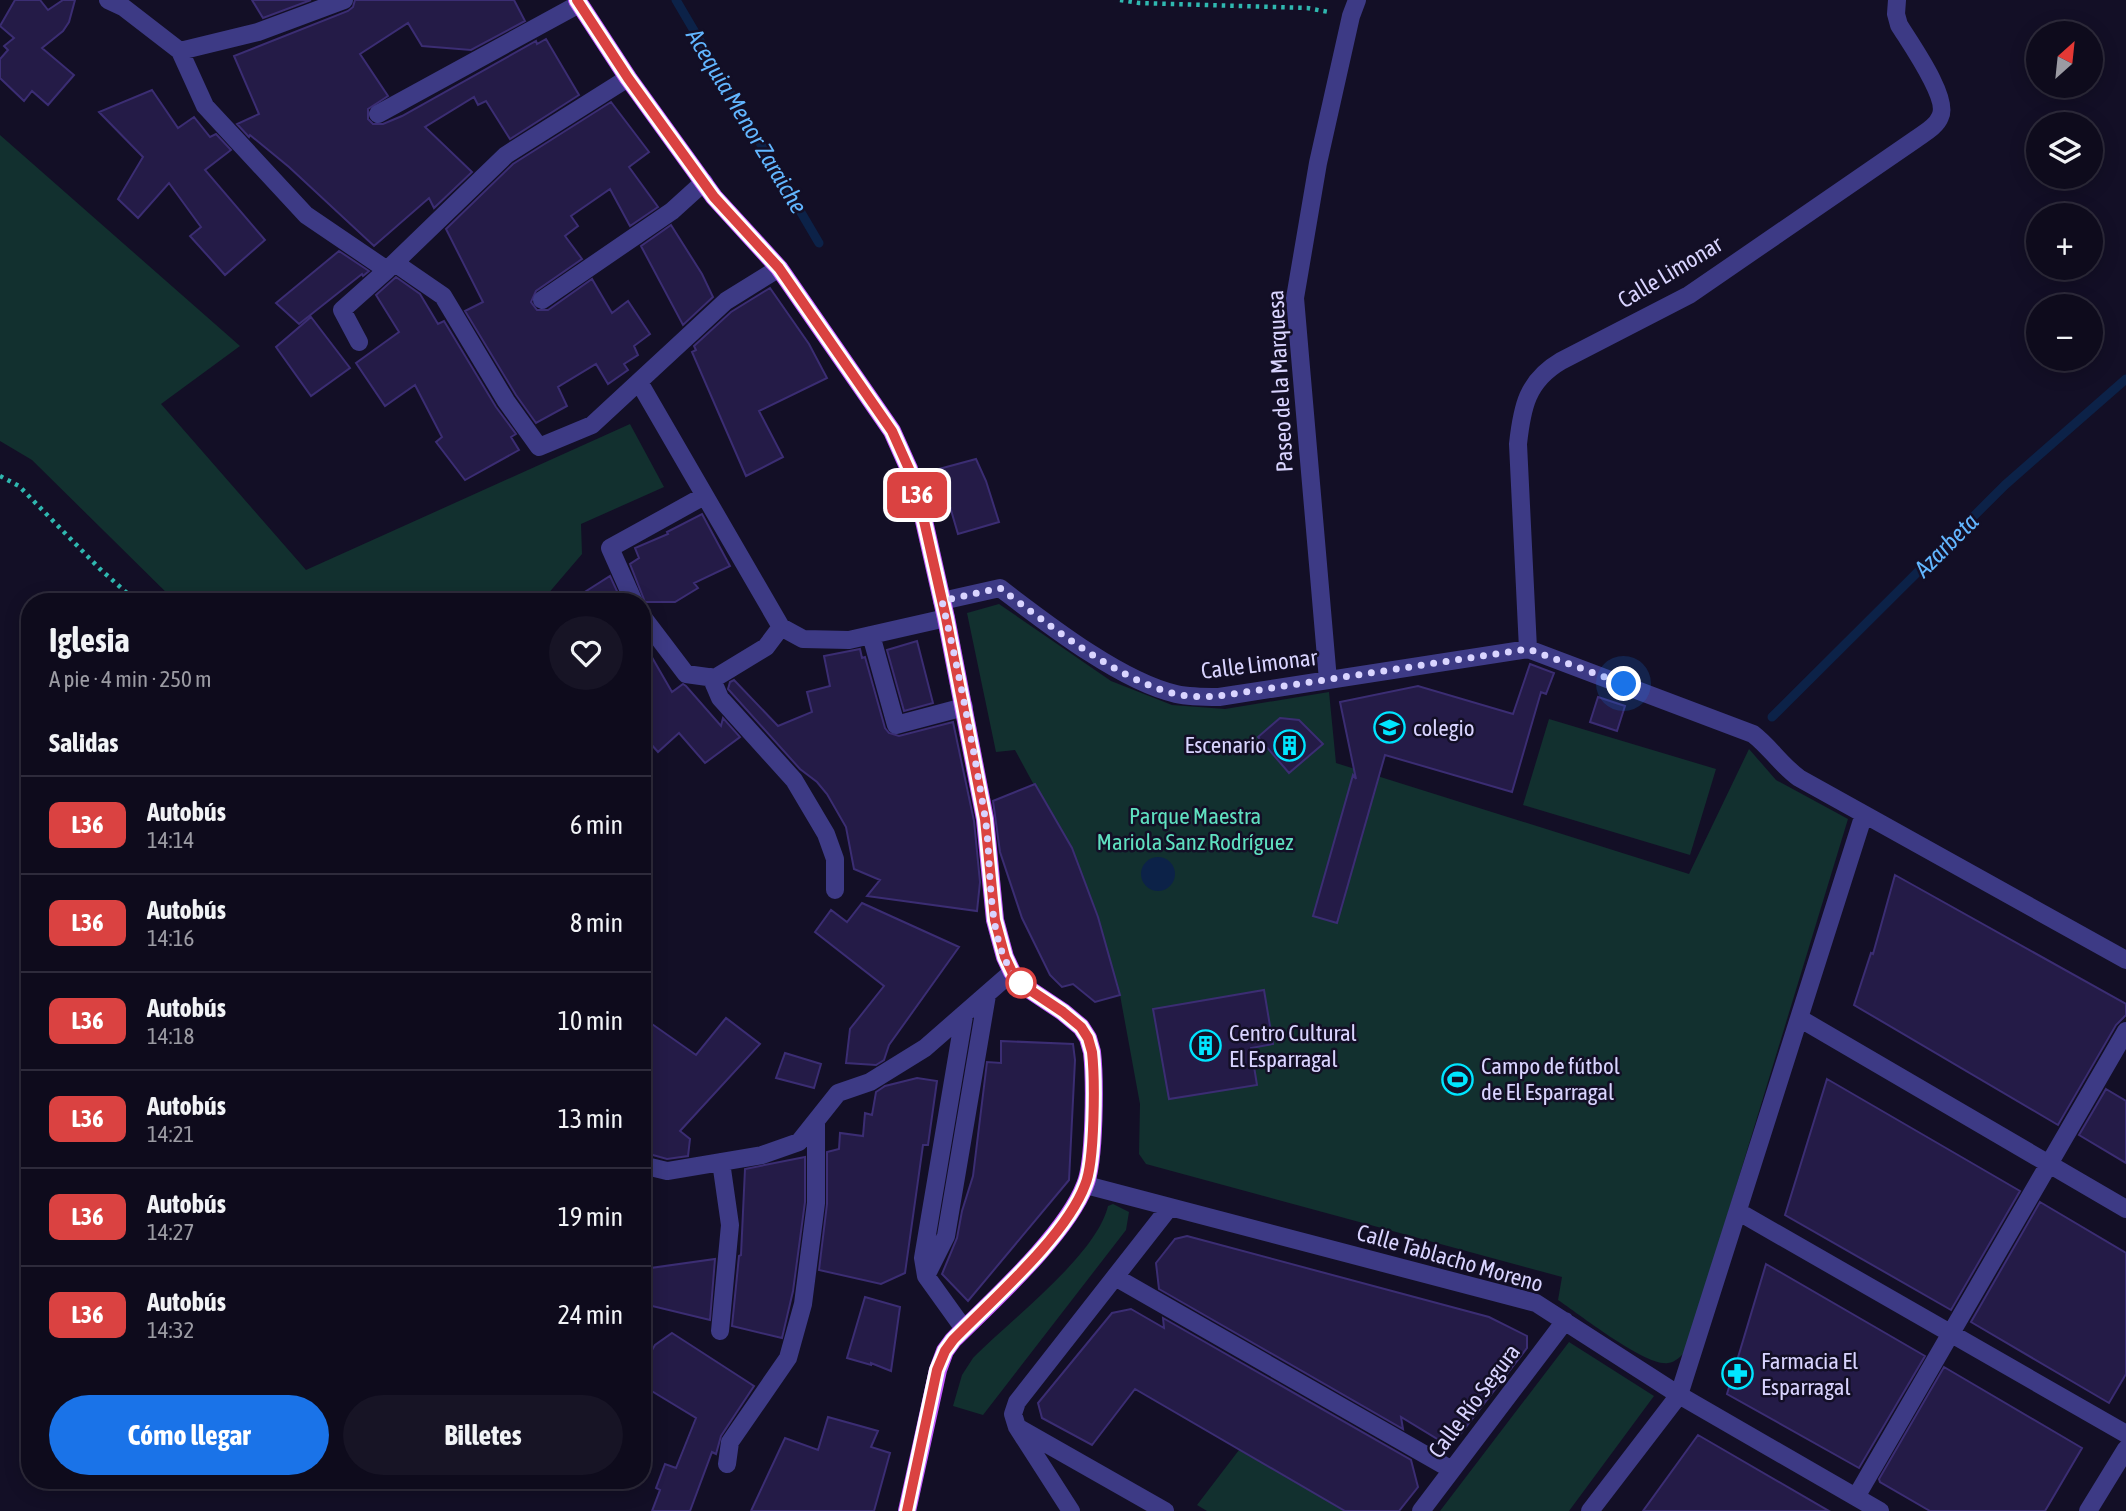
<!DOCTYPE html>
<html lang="es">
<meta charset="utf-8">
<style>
:root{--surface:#0e0b1c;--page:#171425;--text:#f1f3f6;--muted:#9b9ba3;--line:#2e2b3b;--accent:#1a73e8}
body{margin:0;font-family:"Asap Condensed",sans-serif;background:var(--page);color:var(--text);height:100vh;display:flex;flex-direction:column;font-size:26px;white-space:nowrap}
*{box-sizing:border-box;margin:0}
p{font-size:23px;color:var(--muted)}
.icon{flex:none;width:38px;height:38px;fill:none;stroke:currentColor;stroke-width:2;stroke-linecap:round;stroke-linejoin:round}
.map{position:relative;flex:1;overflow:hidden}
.sheet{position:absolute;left:21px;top:593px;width:630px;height:896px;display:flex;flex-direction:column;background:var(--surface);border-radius:28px;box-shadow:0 4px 18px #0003,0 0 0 2px var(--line)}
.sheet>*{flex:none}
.badge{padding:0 14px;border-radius:10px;font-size:24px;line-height:46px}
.needle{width:46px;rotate:27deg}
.fabs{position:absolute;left:2026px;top:21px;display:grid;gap:14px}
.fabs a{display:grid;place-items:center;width:77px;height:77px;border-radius:50%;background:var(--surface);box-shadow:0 4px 18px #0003,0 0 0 2px var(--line);font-size:35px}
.you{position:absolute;width:35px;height:35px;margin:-18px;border:5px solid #fff;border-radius:50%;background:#1a73e8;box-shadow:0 0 0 10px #1a73e833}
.map>.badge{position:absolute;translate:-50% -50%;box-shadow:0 0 0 4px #fff}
h2{padding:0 28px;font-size:26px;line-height:63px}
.round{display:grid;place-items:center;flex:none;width:74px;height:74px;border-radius:37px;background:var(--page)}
.headline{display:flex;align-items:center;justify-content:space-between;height:119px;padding:0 28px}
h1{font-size:33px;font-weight:700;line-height:52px}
.primary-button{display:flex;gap:14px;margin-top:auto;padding:14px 28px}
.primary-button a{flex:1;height:80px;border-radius:42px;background:var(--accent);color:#fff;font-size:28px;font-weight:700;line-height:80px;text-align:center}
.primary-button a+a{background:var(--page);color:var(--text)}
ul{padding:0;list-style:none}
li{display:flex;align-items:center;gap:21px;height:98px;padding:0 28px;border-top:2px solid var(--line)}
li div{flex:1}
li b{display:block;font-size:26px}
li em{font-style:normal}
li .badge{min-width:77px;font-weight:700;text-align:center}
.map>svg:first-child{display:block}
</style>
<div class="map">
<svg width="2126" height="1511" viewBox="0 0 2126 1511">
<rect width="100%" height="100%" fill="#130f26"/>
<!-- green -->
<path fill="#12302f" d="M0,135l240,211 -79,58 145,166 324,-146 34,63 -83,37 1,30 -41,48h-365l-144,-142 -32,-19z
M999,604l112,77 61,24 53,4 104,-17 7,71 353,111 60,-125 27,31 72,39 -162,532c-5,5 -10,11 -18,12 -22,4 -89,-49 -110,-63l4,-23 -416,-113 -7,-10 1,-50 -20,-109 -22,-78 -19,-49 -64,-118 -19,2 -29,-139z
M1549,719l167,50 -26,86 -167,-50z
M1113,1204l16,8 -3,18 -143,185 -30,-9 9,-31 11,-17c37,-38 123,-102 135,-152z
M1569,1342l85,54 -85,115h-129z
M1239,1450l106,61h-138l-10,-6z"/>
<!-- water -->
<path fill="#0c2248" d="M1141 874a17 17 0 1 1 34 0a17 17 0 1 1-34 0Z"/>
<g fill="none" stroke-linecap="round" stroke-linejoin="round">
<!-- stream -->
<path stroke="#0c2248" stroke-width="9" d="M676,0l143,243
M1772,717l233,-232 121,-106"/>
</g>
<!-- building -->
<path fill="#241b47" stroke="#3b2d73" stroke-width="2" d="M15,0h25l8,10 15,-10h12l-6,22 -6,9 -21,17 32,27 -26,30 -16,-14 -8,10 -24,-23v-19l8,-9 -4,-4 10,-8 -14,-12z
M252,0h59l-48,18z
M355,0h159l11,21 -54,29 -49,-4 -14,-23 -48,31 28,42 -20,13v10l5,5h10l19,-8 134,-75 1,3 9,-5 33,56 -69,44 -24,-38 -8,4 -4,-8 -49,30 47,45 -38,36 -5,-10 -55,48 -85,-79 -39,-32 -1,2 -12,-13 22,-10 -25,-58 114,-45 5,-4z
M152,90l26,38 16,-11 16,20 6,-3 15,16 -26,20 60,70 -40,35 -35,-39 11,-9 -32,-44 -31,35 -20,-19 25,-42 -44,-45z
M611,102l38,50 -20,15 29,40 -28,19 -20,-37 -39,27 7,10 -13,10 17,23 -46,32 -5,11 6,8h11l44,-31 20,34 16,-12 22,33 -16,12 4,9 -14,9 4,6 -20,14 -12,-20 -38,23 9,19 -31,17 -20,-28 -51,-84 18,-9 -37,-73 67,-65z
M671,225l31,49 11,23 -30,28 -42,-79z
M339,251l30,20 -6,5 -1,-2 -63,50 -23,-21z
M396,277l24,17 18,30 6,-3 52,86 20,27 -5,3 8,13 -54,30 -29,-38 6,-5 -27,-52 -30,21 -29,-43 43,-31 -23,-37z
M770,288l39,56 18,34 -68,33 24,46 -37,19 -54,-124 4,-2 -2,-4 37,-34z
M311,317l39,51 -39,28 -35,-49z
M976,459l10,22 13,41 -41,12 -19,-65z
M702,514l28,52 -36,17 4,5 -23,14h-30l-15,-38 9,-6 -4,-10 33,-14 -1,-2z
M610,576l12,26h-53z
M642,640l30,52 11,-8 3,2 35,40 2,-8 17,19 -35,26 -26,-30 -21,19 -16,-18z
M917,641l16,62 -29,8 -17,-61z
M860,649l2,9 3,-1 20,71 4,5 10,3 54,-14 21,99 6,61 -3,29 -110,-15 13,-16 -26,-11 -8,-42 -19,-33 -10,-12 -17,-13 -72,-80 2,-7 4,-2 44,46 34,-14 -5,-20 23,-6 -6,-30z
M1530,664l24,9 -8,21 -5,-2 -29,100 -127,-37 -48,168 -24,-7 40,-141 3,4 -16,-77 78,-16 95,28z
M1598,697l27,9 -8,25 -27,-9z
M1280,718l19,2 24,24 -34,29 -31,-36z
M1035,784l37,64 26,69 22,78 -25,7 -22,-18 -11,3 -12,-12 -28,-57 -22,-66 -7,-51z
M1895,875l231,129v11l-10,10 -58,100 -204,-120 17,-52 2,1z
M862,903l97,44 -70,98 -5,15 -8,5 -30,-2 4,-34 34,-43 -69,-54 16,-22 16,12z
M1264,990l9,54 -22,4 6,37 -88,14 -16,-90z
M642,1017l54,38 30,-37 34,26 -80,87 10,8 -2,17 -21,3 -25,-7z
M1001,1041l72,3 2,16 -6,120 -101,121 -26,-27 15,-36 5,-27 11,-35 14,-114 14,1z
M785,1053l36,11 -7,24 -38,-10z
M917,1078l20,3 -9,64h-5l-18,128 -24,11 -62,-14 8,-66v-52l12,-3 1,-16 23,3 2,-23 7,2 4,-23 9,-6z
M1827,1079l193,112 -69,119 -166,-95z
M2106,1089l20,12v62l-47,-28z
M805,1157v45l-12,89 -11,47 -50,-12 7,-70 2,-1 4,-86z
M2040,1202l86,51v121l-17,29 -138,-81z
M1187,1236l302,81 38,19v12l-68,88 -15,7 -43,-26 2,12 -244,-140 -3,-26 19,-24z
M715,1259l-5,61 -62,-15 3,-37z
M1766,1264l159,92 -66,112 -132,-74z
M865,1297l35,10 -9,64 -20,-8v2l-24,-7z
M1131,1309l33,19 -1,-10 248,142 7,27 -19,24h-54l-210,-122 -43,56 -50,-27 -4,-15 74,-90z
M672,1333l82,53 -33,50 -5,18 -4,-2 -22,59h-38l8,-21 -4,-2 9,-24 11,4 20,-50 -51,-31v-25l10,-17z
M1944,1367l138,81 -37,63h-115l-50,-29 -1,-3z
M828,1417l50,14 -7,16 19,6 -16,58h-123l34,-73 33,12z
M1698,1435l131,76h-186z"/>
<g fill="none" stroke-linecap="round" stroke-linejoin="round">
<!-- path -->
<path stroke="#2fb8b0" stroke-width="4.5" stroke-dasharray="3.5 5" stroke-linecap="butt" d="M1120,0l19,3 168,5 22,4
M0,476l19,10 81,83 37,33"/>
<!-- minor -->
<path stroke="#3d3a85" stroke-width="18" d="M108,0l15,7 57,44 78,-19 86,-32
M180,51l25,55 101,109 81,55 119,-115 122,-77
M378,114l201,-110
M395,263l48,33 63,105 33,46 53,-22 134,-124 53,-33
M542,300l130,-89 32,-29
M359,342l-17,-32 45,-40
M639,382l142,245 22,12 46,1 97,-22
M942,601l58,-13c46,35 120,93 176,106 14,3 29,3 43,3l309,-48 225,85c17,13 27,30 46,44l327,182
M634,602l-24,-54 94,-52
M642,616l44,58 29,4 51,-31 15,-20
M871,635l25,90 68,-18
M1528,649l-10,-205c4,-37 9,-63 43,-83l128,-66 227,-156c8,-6 20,-12 24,-22 10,-18 -30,-74 -41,-92l-3,-11 1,-14
M711,677l9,21 74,82 32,54 9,25v31
M1328,680l-33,-382 23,-135 33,-147 6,-16
M1799,1018l327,191
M642,1165l25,6 95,-16 37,-13 39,-49 32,-11 55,-34 87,-76
M1086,1185l450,118 143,92 201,116
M1739,1212l387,222
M926,1276l20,-40 41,-241
M1115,1277l337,193
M964,1329l-38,-53 -3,-18 41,-242
M720,1331l10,-106 -9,-63
M1019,1428l146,83
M727,1464l3,-22 58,-84 15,-54 13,-101v-82
M1856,1497l270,-466
M1071,1511l-54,-84 -4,-13 4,-12 152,-194
M1421,1511l144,-190
M1590,1511l89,-116 185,-581
M2088,1511l38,-62"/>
<!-- major -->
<path stroke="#c25bff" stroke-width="18" d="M577,0l51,78 86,119 65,71 113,163 17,38 13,43 24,106 39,201 10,101 10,37 7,15 12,14 39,26 18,15 7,11 4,14c3,27 3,110 -7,133 -19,50 -93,116 -132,155l-8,11 -7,19 -31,141"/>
</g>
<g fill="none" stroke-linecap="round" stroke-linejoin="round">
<defs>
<path id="line" d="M577,0l51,78 86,119 65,71 113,163 17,38 13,43 24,106 39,201 10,101 10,37 7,15 12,14 39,26 18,15 7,11 4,14c3,27 3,110 -7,133 -19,51 -93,115 -132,155l-8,11 -8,19 -30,141"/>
</defs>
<!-- line casing -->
<use href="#line" stroke="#fff" stroke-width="16"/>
<!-- line -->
<use href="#line" stroke="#da4241" stroke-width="10"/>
<!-- walk -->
<path stroke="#d9d4ff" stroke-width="7" stroke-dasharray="0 12.6" d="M1021,983c-37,-36 -28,-117 -36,-166 -12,-72 -26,-145 -43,-216l58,-13c48,36 117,92 176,106 14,3 29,3 43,2l309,-47 96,35"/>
</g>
<!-- icons -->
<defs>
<symbol id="university-ring" viewBox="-11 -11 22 22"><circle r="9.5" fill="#130f26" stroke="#00e5ff" stroke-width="1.5"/><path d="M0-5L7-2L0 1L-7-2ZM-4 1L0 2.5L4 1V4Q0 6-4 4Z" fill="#00e5ff"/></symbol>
<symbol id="building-ring" viewBox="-11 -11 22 22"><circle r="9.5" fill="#130f26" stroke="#00e5ff" stroke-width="1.5"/><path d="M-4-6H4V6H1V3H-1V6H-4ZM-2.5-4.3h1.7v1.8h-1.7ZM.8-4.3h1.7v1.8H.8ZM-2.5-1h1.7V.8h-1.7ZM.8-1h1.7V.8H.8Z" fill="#00e5ff"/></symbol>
<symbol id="stadium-ring" viewBox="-11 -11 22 22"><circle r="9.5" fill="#130f26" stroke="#00e5ff" stroke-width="1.5"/><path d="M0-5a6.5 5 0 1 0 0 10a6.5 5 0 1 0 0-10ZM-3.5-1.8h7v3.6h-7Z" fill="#00e5ff"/></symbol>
<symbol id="pharmacy-ring" viewBox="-11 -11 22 22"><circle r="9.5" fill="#130f26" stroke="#00e5ff" stroke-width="1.5"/><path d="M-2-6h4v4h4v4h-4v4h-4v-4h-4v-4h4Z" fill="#00e5ff"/></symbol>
</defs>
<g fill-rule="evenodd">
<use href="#university-ring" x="1372" y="710" width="35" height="35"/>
<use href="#building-ring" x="1272" y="728" width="35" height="35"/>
<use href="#building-ring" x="1188" y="1028" width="35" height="35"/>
<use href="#stadium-ring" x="1440" y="1062" width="35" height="35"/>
<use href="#pharmacy-ring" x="1720" y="1356" width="35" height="35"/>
</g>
<!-- markers -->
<circle fill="#fff" stroke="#da4241" stroke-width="3.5" cx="1021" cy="983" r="14"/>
<g text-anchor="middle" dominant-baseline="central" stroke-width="5" stroke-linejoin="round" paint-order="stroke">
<!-- street labels -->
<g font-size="23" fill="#d9d4ff" stroke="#130f26">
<text transform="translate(1670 272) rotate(-31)">Calle Limonar</text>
<text transform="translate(1280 381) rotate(-93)">Paseo de la Marquesa</text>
<text transform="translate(1259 664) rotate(-7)">Calle Limonar</text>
<text transform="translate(1450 1258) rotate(16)">Calle Tablacho Moreno</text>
<text transform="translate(1474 1401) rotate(-53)">Calle Río Segura</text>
</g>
<!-- poi labels -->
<g font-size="23" fill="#d9d4ff" stroke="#130f26" text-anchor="start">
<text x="1413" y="728">colegio</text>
<text x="1266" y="745" text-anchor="end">Escenario</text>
<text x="1229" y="1033">Centro Cultural<tspan x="1229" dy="26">El Esparragal</tspan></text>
<text x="1481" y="1066">Campo de fútbol<tspan x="1481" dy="26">de El Esparragal</tspan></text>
<text x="1761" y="1361">Farmacia El<tspan x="1761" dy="26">Esparragal</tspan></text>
</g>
<!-- park labels -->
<g font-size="23" fill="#5fe0c0" stroke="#130f26">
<text x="1195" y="816">Parque Maestra<tspan x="1195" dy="26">Mariola Sanz Rodríguez</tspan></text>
</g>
<!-- water labels -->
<g font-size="24" font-style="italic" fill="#62b6ff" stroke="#130f26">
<text transform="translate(747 121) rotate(59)">Acequia Menor Zaraiche</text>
<text transform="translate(1946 545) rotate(-45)">Azarbeta</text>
</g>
</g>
</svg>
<div class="fabs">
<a><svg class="needle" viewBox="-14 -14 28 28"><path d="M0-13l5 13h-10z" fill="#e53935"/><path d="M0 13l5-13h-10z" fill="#9b9ba3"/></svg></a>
<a><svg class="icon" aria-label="layers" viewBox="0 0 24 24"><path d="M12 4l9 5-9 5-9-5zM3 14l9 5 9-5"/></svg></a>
<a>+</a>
<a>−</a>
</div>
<div class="you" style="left:1624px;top:684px"></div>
<b class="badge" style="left:917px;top:495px;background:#da4241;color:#fff">L36</b>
<section class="sheet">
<div class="headline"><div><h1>Iglesia</h1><p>A pie · 4 min · 250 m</p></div><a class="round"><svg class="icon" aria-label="heart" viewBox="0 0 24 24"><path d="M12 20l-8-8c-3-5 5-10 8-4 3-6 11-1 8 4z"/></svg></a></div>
<h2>Salidas</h2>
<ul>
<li><span class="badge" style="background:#da4241;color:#fff">L36</span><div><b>Autobús</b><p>14:14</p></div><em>6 min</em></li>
<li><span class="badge" style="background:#da4241;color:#fff">L36</span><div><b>Autobús</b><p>14:16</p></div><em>8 min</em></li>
<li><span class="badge" style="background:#da4241;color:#fff">L36</span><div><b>Autobús</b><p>14:18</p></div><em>10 min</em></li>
<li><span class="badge" style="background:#da4241;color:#fff">L36</span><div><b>Autobús</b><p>14:21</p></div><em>13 min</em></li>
<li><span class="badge" style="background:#da4241;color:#fff">L36</span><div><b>Autobús</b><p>14:27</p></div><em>19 min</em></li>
<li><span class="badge" style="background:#da4241;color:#fff">L36</span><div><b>Autobús</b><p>14:32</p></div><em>24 min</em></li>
</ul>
<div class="primary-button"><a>Cómo llegar</a><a>Billetes</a></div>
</section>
</div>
